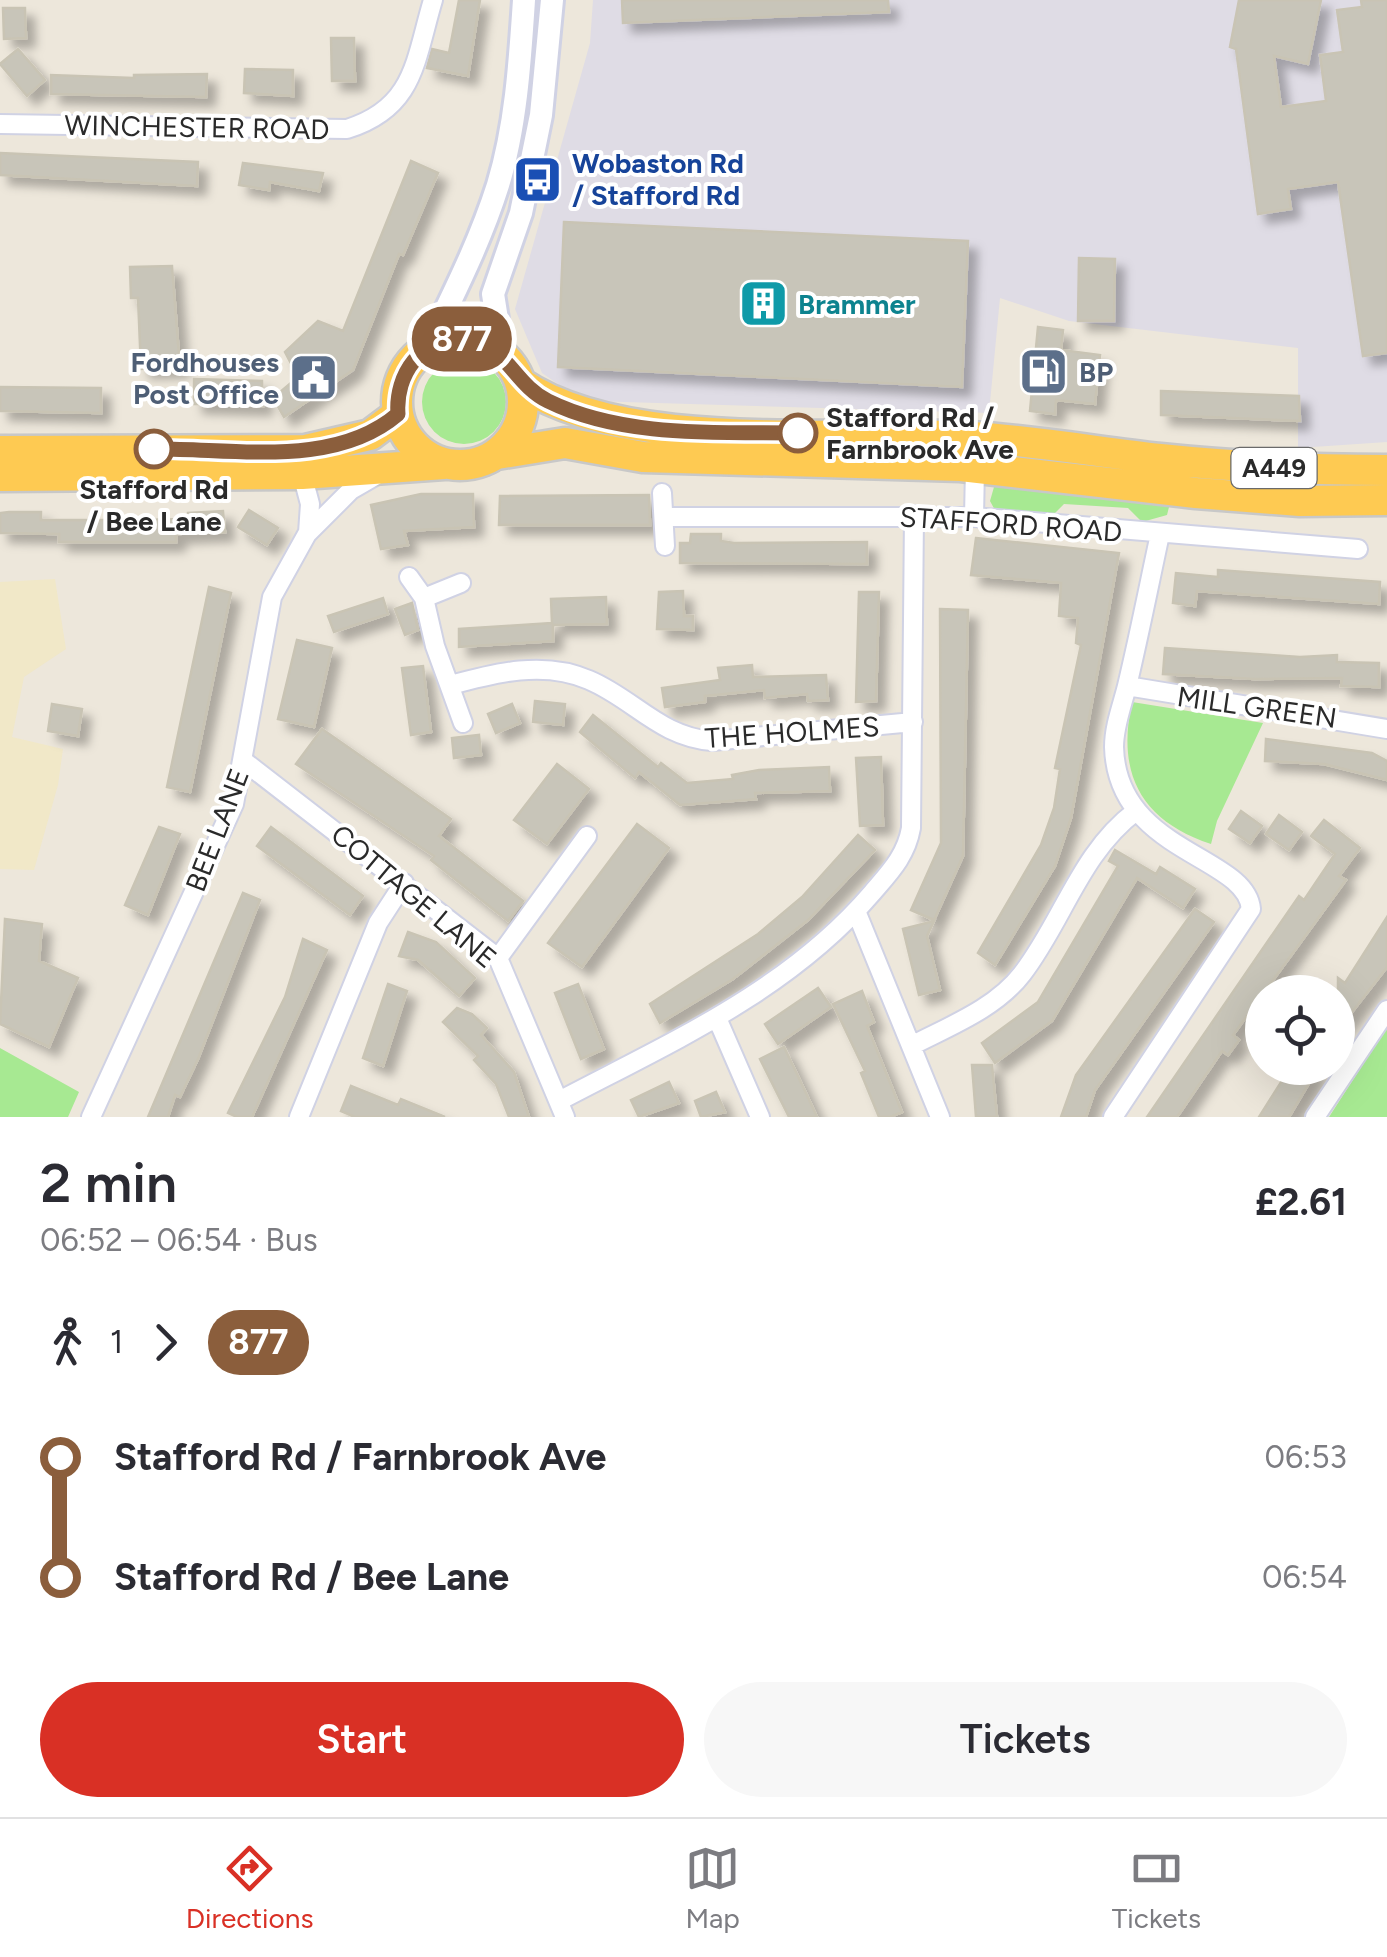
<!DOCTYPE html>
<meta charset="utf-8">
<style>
:root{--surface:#fff;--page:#f7f7f7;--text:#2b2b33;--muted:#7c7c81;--line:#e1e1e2;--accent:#d93025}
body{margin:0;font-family:Figtree,sans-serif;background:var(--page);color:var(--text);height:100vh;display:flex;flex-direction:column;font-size:38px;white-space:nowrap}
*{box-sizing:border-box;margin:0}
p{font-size:32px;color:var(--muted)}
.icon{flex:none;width:55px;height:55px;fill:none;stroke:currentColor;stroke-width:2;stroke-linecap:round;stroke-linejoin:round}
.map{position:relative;height:1117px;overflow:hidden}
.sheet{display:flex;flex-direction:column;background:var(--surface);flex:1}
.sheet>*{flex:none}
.badge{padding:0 20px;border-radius:32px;font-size:35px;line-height:65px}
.buttons{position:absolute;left:1245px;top:975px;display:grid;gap:20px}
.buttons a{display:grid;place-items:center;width:110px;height:110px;border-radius:50%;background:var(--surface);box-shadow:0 10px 40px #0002;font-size:50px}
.map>.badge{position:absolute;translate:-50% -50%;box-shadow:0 0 0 5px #fff}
.legs{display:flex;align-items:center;gap:15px;height:110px;padding:0 40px;font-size:32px}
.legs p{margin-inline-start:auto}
.overview{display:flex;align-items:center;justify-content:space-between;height:170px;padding:0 40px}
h1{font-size:55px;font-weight:600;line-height:75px}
.action{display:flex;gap:20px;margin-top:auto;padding:20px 40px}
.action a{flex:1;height:115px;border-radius:60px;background:var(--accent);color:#fff;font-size:40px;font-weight:600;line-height:115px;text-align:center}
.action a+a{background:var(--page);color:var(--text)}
ul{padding:0 40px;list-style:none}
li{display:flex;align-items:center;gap:35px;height:120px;font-size:38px}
li i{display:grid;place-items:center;width:15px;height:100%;margin:0 12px;background:currentColor}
li i::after{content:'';width:25px;height:25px;margin:-12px;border:8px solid;border-radius:50%;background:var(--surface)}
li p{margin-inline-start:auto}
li:first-child i{background:linear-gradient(#0000 50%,currentColor 0)}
li:last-child i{background:linear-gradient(currentColor 50%,#0000 0)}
.dock{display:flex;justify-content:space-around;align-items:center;height:140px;border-top:2px solid var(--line);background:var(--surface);font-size:28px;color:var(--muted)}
.dock a{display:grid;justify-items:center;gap:5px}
.dock .on{color:var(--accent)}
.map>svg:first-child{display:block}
</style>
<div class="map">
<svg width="1387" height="1117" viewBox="0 0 1387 1117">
<defs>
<filter id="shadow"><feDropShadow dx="9" dy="9" stdDeviation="5" flood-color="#0004"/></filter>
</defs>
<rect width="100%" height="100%" fill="#ede7db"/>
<!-- industrial -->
<path fill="#dfdce5" d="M593,0h794v442l-89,6v-100l-229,-27 -69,-23 -11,115 -398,-12 -20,-8 -29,-20 -27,-64 75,-266z"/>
<!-- education -->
<path fill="#f1e8c8" d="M55,579l11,70 -42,28 -12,60 51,12 -5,36 -24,85 -34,-1v-287z"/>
<!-- green -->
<path fill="#a7e992" d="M422 402a42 42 0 1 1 84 0a42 42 0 1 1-84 0Z
M1011,483l159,20 -3,12 -25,7 -14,-14 -64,-4 -10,10 -58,-2 -6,-11 4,-14z
M1132,702l131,21 -46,98 -6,23c-69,-23 -95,-69 -79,-142z
M1387,1027v90h-58z
M0,1048l79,44 -11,25h-68z"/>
<!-- building -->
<path fill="#c8c5b9" stroke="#c9c4b4" stroke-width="2.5" filter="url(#shadow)" d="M459,0h21l-12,76 -41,-8 5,-19 17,4z
M622,0h266l1,12 -266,11z
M1239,0h82l-13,64 -34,-8 7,51 45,-6 -6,-46 23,-3 -6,-42 25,-3 -1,-7h26v353l-24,3 -25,-174 -50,7 3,20 -33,5 -22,-165 -6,-2z
M3,8h22l1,30 -22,1z
M331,38h23l1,43h-23z
M18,49l27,31 -18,16 -27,-32z
M245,69l48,1v26l-49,-3z
M207,74l-1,23 -155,-3v-19l83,3v-3z
M0,153l198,9 -1,24 -197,-11z
M411,161l27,12 -35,82 -4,-1 -46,116 -69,47 -11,-19 25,-21 -13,-25 33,-31 25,10z
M243,163l80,10 -4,18 -49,-9 -1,8 -30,-5z
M564,222l404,19 -6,146 -404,-20z
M1079,258l36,1 -1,62h-36z
M172,266l8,102 -39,1 -3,-71h-7l-1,-31z
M1038,327l25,3 -2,20 39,5 -5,49 -39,-4 -1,14 -25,-3z
M194,379l68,2 1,25 -69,-2z
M0,387l101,1v25l-101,-2z
M1161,391l138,5 1,25 -139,-6z
M421,494h52l1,33 -70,4 4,14 -27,4 -10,-44z
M649,495l1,30h-151l1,-29z
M249,510l29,18 -11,17 -29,-18z
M223,511l2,21 -49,2v8h-117v-8l-59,-1v-20l9,-1h32v8h91l56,-1v-6z
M691,534h30v7l13,2 133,-1v22l-187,-1v-20h10z
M976,538l143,15 -48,265 -16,48 -60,99 -17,-12 63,-108 13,-37 6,-39 -5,-1 26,-123 -5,-2 2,-25 -19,-2 2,-33 -90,-8z
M1218,570l162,12 -1,22 -182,-13 -2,15 -22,-3 3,-30 42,4z
M209,587l22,6 -41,199 -23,-5z
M683,591l1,25h9v14l-36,-1 2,-37z
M859,592h20l-3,109 -20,1z
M606,597l1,27 -54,1v16l-94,6v-18l93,-6 -1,-24z
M383,598l5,16 -54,18 -6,-16z
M412,603l6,27 -13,5 -10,-26z
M940,609l28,1 -5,246 -29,64 -23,-10 30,-67z
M297,640l35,8 -18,79 -36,-8z
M1165,648l135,9 37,-2v7l42,1v24l-38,-1 1,-8 -87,1 -92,-5z
M752,665l1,12 73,-2 2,25 -20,1 -1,-7 -42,4 -1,-8 -59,6v6l-40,5 -3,-19 58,-8 -2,-12z
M423,666l8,66 -20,3 -9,-67z
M535,701l30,3 -2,21 -30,-3z
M52,704l30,5 -4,27 -30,-5z
M512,704l8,19 -24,10 -8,-19z
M593,715l65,52 3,-4 26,20 46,-4 -1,-4 27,-5 70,-3 1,24 -75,2 1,6 -76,6 -41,-33 -4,6 -55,-46z
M322,729l129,90 -12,17 84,65 -15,20 -77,-61 3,-4 -138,-92z
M479,735l2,20 -27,3 -2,-20z
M1266,739l106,14 15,8v19l-63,-16 -59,-3z
M881,757l2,68 -23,1 -4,-68z
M557,764l32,25 -42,55 -33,-24z
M1241,811l21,15 -12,17 -21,-14z
M1279,815l23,17 -13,18 -23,-16z
M1324,820l36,28 -21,28 7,4 -113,155 6,5 -11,15 -6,-4 -45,66h-30l152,-221 5,4 31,-46 -24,-18z
M637,824l32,24 -87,119 -34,-24z
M159,827l21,7 -32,81 -23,-10z
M271,827l92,69 -13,19 -93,-69z
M858,835l17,15 -67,70 -75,59 -73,44 -10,-19 108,-70 44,-37z
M1115,850l41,24 4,-7 35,22 -12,19 -46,-30 -85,143 -57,42 -13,-20 56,-41 80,-136 -9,-5z
M243,893l17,7 -62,159 -18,38 -5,-2 -7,22h-20z
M1195,909l19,13 -119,168 -9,27h-25l15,-42z
M1387,917v50l-49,63v-52l7,5z
M5,919l37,5 -3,37 39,17 -29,69 -49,-23z
M934,921l-7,15 13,54 -21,5 -16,-66z
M408,932l28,10 39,36 -16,18 -41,-36 -19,-4z
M303,939l24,11 -75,167h-15l-9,-4 57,-116z
M388,984l19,7 -24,75 -20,-8z
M578,984l26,65 -23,10 -26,-66z
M818,988l13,19 -53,37 -13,-20z
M862,991l12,31 -7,4 35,86 -12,5h-11l-18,-44 4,-2 -32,-67z
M457,1008l15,6 15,14 -6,7 33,37 15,45h-20l-13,-33 -22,-24 4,-4 -35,-34z
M784,1047l21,44 12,26h-28l-29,-58z
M972,1065h20l5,52h-21z
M1290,1068h28l-29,49h-30z
M669,1082l10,21 -40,14 -8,-17z
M351,1086l47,19 3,-6 44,18h-90l-14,-6z
M716,1092l9,20 -24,5 -6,-16z"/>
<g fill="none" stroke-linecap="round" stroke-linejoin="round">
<defs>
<path id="minor" d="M0,124l347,5c68,-21 68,-69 86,-129
M302,474l8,30 -2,29
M662,493l3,53
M664,517h310l384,32
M974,517l1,-49
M409,577l15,21 11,48 28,77
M424,598l37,-15
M451,685c44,-12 93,-25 138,-5 45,19 71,57 123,61l201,-19
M1127,686l260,43
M245,762l253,196 67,159
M856,911l84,206
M498,958l89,-122
M717,1018l43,99
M913,1045c37,-19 83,-37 109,-71 41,-53 58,-121 114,-163
M559,1101c112,-59 229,-110 313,-208 18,-21 34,-37 39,-65l3,-313
M91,1117l143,-313 38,-207 35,-63 44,-44 26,-15
M299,1117l79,-194 26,-40
M1113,1117l138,-208c-5,-54 -134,-56 -137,-162 0,-21 8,-41 13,-61 12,-50 22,-101 33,-152
M1315,1117l72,-107"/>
<path id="tertiary" d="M427,349c26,-54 53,-107 71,-164 18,-59 22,-124 26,-185
M503,357l-10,-63 28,-81 20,-98 11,-115"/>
<path id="trunk" d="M397 402a63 63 0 1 1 126 0a63 63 0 1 1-126 0Z
M520,383c107,73 323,46 452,54 63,4 126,15 188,22 76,8 151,11 227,11
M0,451l305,-1 65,-15 28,-21
M497,454l68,-11 78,14 318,9 235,27 104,8 87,-1
M0,476l302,-2 142,-10"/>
</defs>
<!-- minor casing -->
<use href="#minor" stroke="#d0d2e4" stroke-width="22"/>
<!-- tertiary casing -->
<use href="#tertiary" stroke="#d0d2e4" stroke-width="28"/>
<!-- trunk casing -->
<use href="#trunk" stroke="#c8c8c8" stroke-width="35"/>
<!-- minor -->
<use href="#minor" stroke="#fff" stroke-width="18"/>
<!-- tertiary -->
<use href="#tertiary" stroke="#fff" stroke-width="22"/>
<!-- trunk -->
<use href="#trunk" stroke="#feca52" stroke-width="30"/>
</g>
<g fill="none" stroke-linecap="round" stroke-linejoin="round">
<defs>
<path id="line-1" d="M154,449c79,-1 180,20 244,-35 -3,-39 23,-78 67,-74 42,4 48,44 83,61 75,37 169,31 250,32"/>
</defs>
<!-- line-1 casing -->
<use href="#line-1" stroke="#fff" stroke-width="22"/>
<!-- line-1 -->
<use href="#line-1" stroke="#8b5e3c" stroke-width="15"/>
</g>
<!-- icons -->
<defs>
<symbol id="bus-square" viewBox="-11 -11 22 22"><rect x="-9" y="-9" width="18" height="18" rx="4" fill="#1a4fb4" stroke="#fff"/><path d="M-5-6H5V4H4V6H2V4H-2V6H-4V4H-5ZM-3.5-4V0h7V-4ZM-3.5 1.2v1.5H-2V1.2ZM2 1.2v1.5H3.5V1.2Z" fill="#fff"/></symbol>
<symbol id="building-square" viewBox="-11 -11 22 22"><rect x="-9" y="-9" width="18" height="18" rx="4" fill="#0f9aa8" stroke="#fff"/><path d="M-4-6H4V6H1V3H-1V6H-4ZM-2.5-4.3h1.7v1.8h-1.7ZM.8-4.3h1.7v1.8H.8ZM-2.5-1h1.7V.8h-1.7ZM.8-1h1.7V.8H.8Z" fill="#fff"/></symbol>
<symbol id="fuel-square" viewBox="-11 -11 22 22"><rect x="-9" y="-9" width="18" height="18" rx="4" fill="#5c6f8a" stroke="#fff"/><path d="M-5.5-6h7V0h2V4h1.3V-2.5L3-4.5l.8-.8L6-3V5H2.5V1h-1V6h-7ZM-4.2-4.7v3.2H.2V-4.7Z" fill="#fff"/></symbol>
<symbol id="civic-square" viewBox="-11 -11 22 22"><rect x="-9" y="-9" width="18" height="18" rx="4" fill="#5c6f8a" stroke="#fff"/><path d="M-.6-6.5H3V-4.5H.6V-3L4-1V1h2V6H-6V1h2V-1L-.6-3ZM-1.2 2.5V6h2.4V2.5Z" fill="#fff"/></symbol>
</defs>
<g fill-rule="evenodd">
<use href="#bus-square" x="510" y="152" width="55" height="55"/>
<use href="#building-square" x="736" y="276" width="55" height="55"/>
<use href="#fuel-square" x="1016" y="344" width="55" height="55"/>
<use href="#civic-square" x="286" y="350" width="55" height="55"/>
</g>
<!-- markers -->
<g fill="#fff" stroke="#8b5e3c" stroke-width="5">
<circle cx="798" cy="433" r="18"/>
<circle cx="154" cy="449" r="18"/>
</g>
<g text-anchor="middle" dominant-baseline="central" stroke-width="8" stroke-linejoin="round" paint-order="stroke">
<!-- shield labels -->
<rect fill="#fff" stroke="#6a6a6a" stroke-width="2.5" x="1231.5" y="448" width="85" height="40" rx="8"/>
<g font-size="25" font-weight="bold" fill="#2a2a2a">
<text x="1274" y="468">A449</text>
</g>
<!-- street labels -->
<g font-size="28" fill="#2a2a2a" stroke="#fff">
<text transform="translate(197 127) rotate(1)">WINCHESTER ROAD</text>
<text transform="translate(1011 524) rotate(4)">STAFFORD ROAD</text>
<text transform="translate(1257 707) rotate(8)">MILL GREEN</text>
<text transform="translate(792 732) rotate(-4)">THE HOLMES</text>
<text transform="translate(217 830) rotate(-69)">BEE LANE</text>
<text transform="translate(414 896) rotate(40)">COTTAGE LANE</text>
</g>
<!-- transit labels -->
<g font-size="28" font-weight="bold" fill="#164399" stroke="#fff" text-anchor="start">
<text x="572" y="163">Wobaston Rd<tspan x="572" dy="32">/ Stafford Rd</tspan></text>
</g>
<!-- culture labels -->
<g font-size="28" font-weight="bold" fill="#0d838f" stroke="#fff" text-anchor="start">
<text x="798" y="304">Brammer</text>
</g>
<!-- service labels -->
<g font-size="28" font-weight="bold" fill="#4e5e75" stroke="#fff" text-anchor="end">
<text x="279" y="362">Fordhouses<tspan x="279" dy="32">Post Office</tspan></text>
<text x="1079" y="372" text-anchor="start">BP</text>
</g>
<!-- stop labels -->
<g font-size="28" font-weight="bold" fill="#2a2a2a" stroke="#fff" text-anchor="start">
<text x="826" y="417">Stafford Rd /<tspan x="826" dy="32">Farnbrook Ave</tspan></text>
<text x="154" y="489" text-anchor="middle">Stafford Rd<tspan x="154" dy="32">/ Bee Lane</tspan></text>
</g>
</g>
</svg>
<div class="buttons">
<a><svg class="icon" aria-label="locate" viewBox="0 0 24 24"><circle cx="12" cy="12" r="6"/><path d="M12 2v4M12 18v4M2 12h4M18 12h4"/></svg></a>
</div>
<b class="badge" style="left:462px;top:339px;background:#8b5e3c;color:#fff">877</b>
</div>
<section class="sheet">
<div class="overview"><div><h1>2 min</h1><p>06:52 – 06:54 · Bus</p></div><b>£2.61</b></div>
<div class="legs"><svg class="icon" aria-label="walk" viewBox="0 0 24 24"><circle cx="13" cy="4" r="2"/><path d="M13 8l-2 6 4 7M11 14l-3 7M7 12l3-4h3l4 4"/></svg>1<svg class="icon" aria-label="forward" viewBox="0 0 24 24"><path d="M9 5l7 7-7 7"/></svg><b class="badge" style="background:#8b5e3c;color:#fff">877</b></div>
<ul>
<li><i style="color:#8b5e3c"></i><b>Stafford Rd / Farnbrook Ave</b><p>06:53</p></li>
<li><i style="color:#8b5e3c"></i><b>Stafford Rd / Bee Lane</b><p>06:54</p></li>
</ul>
<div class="action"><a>Start</a><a>Tickets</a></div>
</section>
<nav class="dock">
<a class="on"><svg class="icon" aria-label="directions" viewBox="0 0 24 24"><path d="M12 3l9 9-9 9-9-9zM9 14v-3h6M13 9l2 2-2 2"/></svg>Directions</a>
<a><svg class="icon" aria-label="map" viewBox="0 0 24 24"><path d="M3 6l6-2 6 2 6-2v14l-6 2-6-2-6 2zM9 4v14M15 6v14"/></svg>Map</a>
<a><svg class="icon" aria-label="tickets" viewBox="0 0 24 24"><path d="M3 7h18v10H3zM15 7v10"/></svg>Tickets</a>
</nav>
